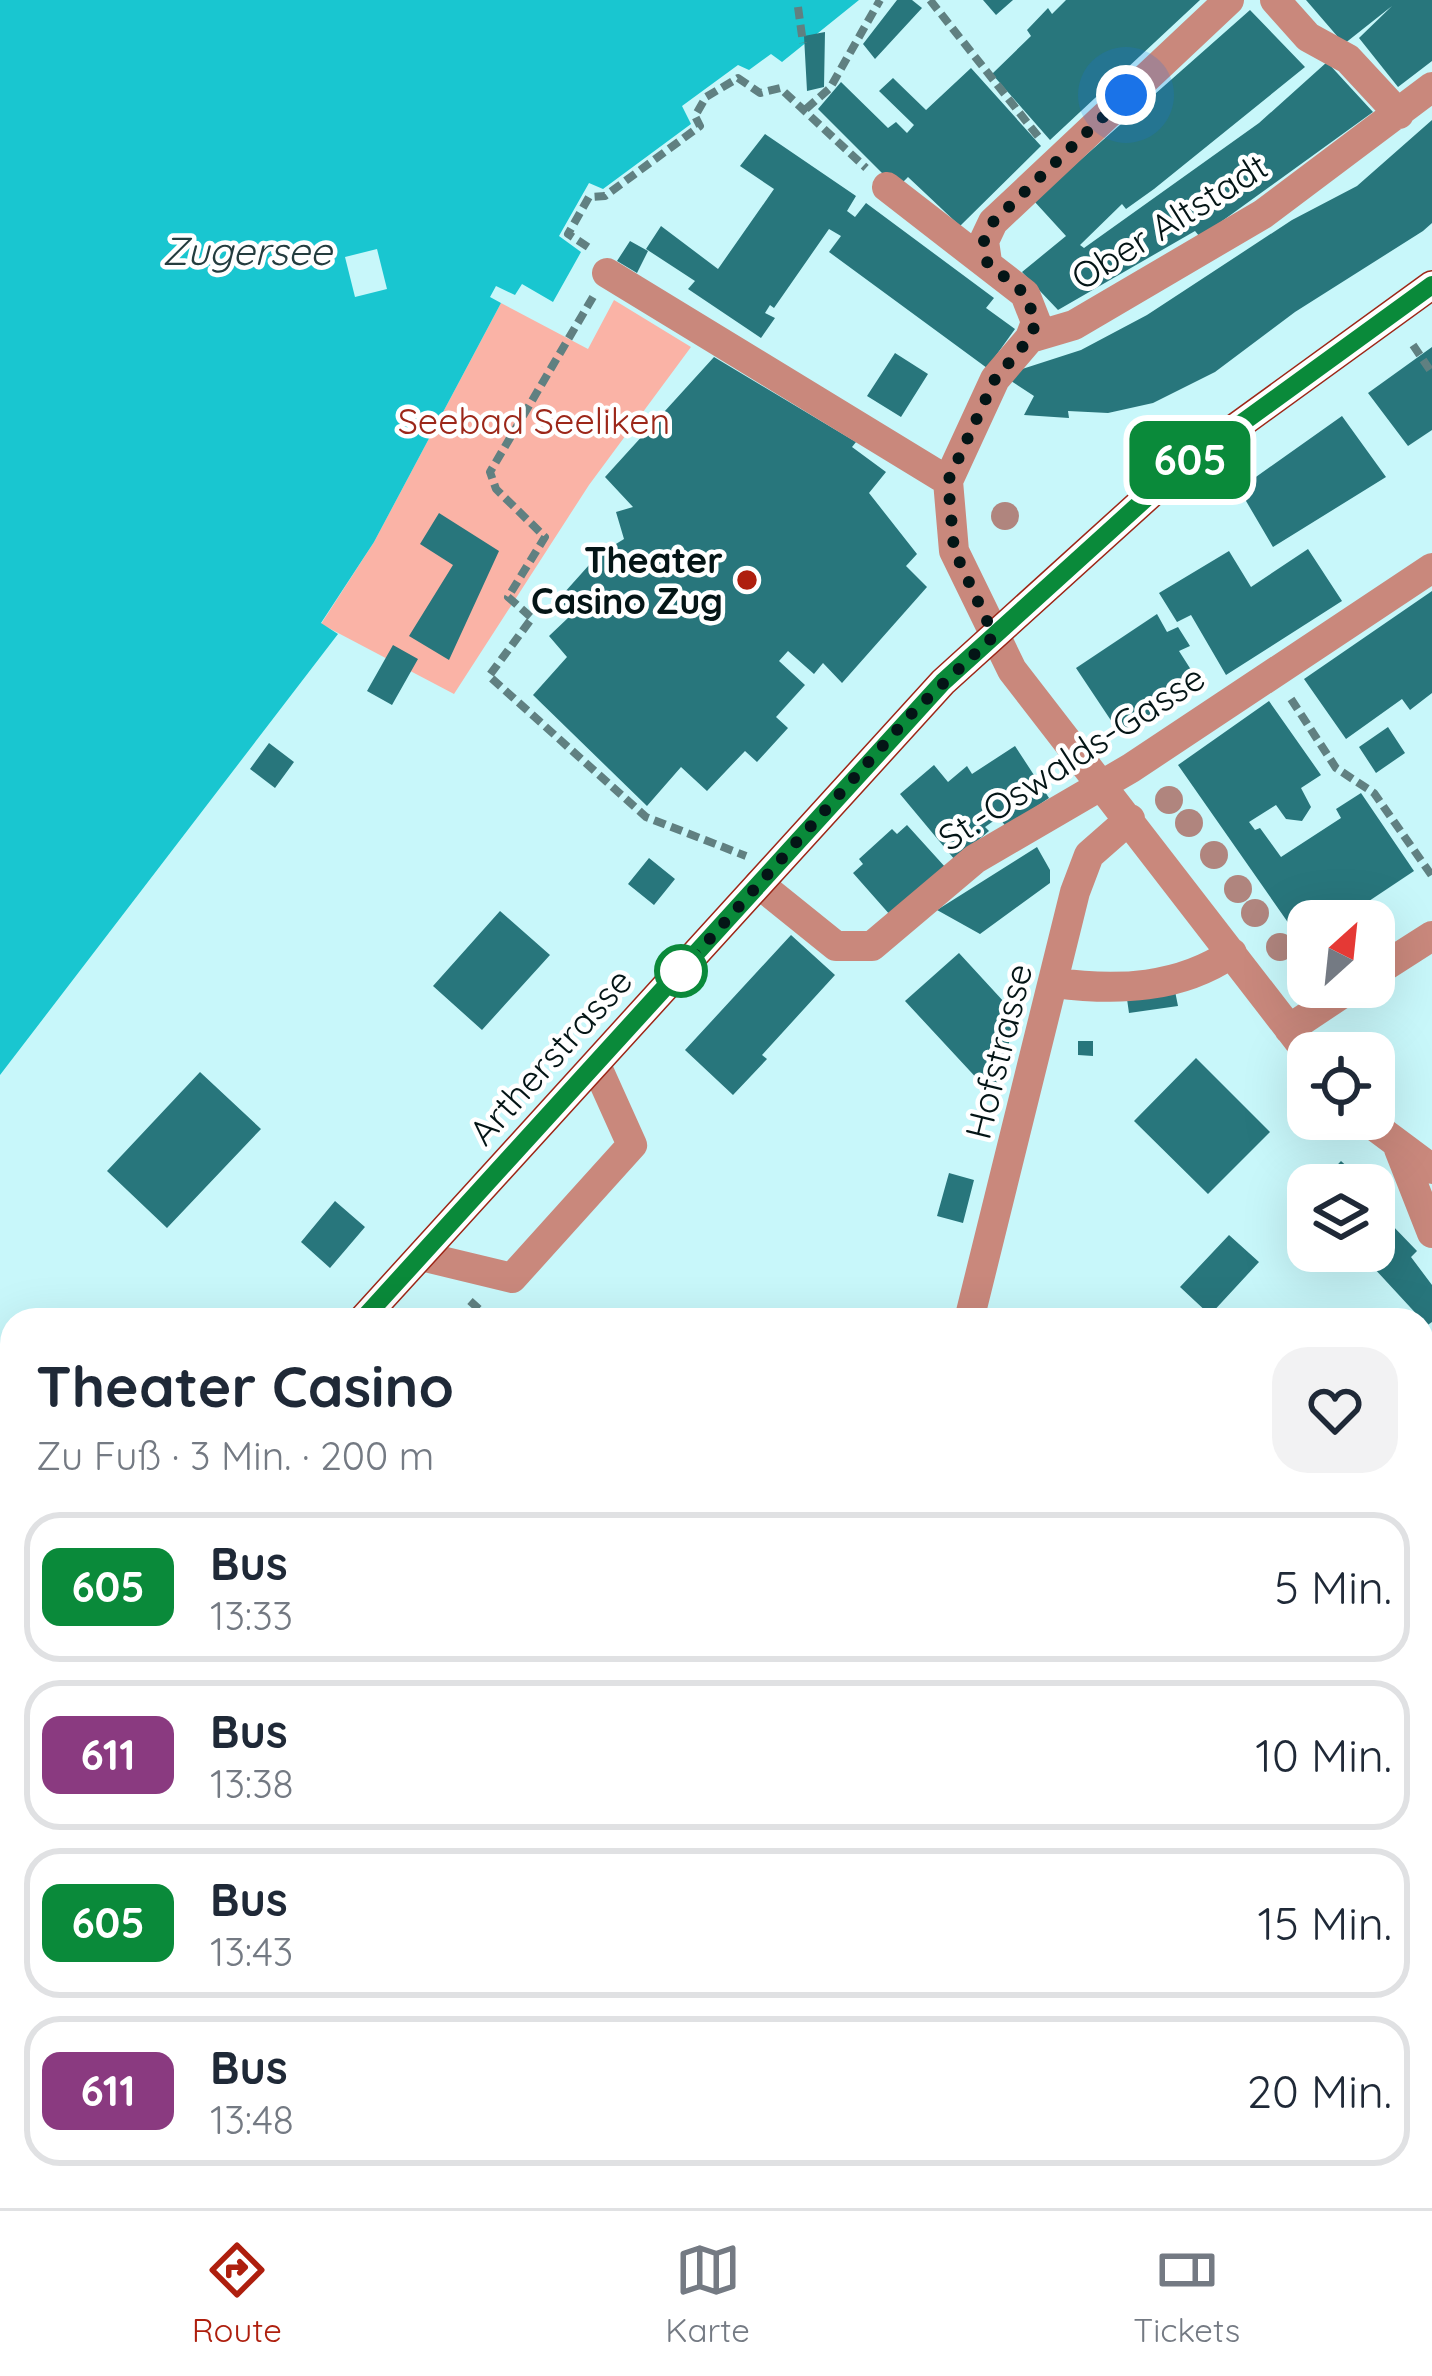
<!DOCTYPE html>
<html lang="de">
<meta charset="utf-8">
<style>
:root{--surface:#fff;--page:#f2f2f3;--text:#1f2937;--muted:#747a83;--line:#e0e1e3;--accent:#ae1f0e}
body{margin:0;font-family:Quicksand,sans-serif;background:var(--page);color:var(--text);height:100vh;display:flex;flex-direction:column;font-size:45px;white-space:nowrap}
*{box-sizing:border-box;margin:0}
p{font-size:39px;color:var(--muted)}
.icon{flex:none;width:66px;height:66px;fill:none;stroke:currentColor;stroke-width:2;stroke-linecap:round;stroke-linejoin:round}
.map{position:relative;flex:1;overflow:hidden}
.sheet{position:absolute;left:0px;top:1308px;width:1434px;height:900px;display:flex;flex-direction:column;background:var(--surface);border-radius:36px 36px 0 0;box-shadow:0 12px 48px #0002}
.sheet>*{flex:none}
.badge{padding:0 24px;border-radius:18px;font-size:42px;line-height:78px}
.needle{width:78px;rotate:27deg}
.buttons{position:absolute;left:1287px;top:900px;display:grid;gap:24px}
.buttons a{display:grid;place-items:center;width:108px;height:108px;border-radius:24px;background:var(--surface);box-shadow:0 12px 48px #0002;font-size:60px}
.you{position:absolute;width:60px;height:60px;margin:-30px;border:9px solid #fff;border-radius:50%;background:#1a73e8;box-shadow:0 0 0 18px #1a73e833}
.map>.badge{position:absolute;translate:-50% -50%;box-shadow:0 0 0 6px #fff}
.round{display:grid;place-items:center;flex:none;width:126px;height:126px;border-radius:36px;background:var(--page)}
.headline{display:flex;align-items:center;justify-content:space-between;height:204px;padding:0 36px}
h1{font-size:57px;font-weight:700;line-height:90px}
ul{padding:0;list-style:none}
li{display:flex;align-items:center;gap:36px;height:150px;margin:0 24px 18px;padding:0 12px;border:6px solid var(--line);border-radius:36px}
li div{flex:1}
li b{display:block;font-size:45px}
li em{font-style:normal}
li .badge{min-width:132px;font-weight:700;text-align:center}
.dock{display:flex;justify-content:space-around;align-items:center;height:168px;border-top:3px solid var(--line);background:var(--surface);font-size:33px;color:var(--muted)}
.dock a{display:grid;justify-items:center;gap:6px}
.dock .selected{color:var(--accent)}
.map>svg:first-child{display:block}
</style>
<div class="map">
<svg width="1432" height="2208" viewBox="0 0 1432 2208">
<rect width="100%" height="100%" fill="#c8f7fa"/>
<!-- built -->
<path fill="#b1ebef" d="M278,2196h83l-23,12h-79z"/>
<!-- green -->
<path fill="#fab3a6" d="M614,300l77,47 -102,138 -135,209 -133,-70 53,-82 127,-239 87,46z
M1432,2057v151h-132l5,-12h117v-132z
M916,2196h368l-5,12h-370z"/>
<!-- water -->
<path fill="#19c6d0" d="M0,0h859l-77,62 -11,-8 -22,16 -11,-5 -56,41 9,18 -88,65 -14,-6 -30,53 22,16 -28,50 -31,-18 -7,11 -19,-9 -6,11 11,6 -127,239 -53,81 17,11 -338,441z"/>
<!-- pier -->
<path fill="#c8f7fa" d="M377,249l10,40 -32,8 -10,-40z"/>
<!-- building -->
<path fill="#28767c" d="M897,0h15l10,8 -47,51 -12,-15z
M983,0h30l-17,15z
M1066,0h134l-150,140 -58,-66 39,-38 -4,-6 21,-22 4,6z
M1306,0h126v61l-34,26 -39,-49 33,-32 -48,38z
M1250,10l55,57 -151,122 -28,20 -4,-5 -42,41 4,3 175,-125 68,-61 46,50 -173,125 -5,-6 -137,79 -36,-38 44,-36 -32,-35z
M825,32l-1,55 -17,4 -3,-55z
M971,68l70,78 -81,80 -52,-49 -11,11 -79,-79 23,-27 47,46 8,-6 11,11 7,-8 -35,-34 14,-13 33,32z
M1432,120v103l-9,8 -128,81 -80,60 -62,31 -45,10 -40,-2 1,7 -45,-3 10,-19 -26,-17 2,-6 71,-23 66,-35 145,-95 65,-34z
M765,134l91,62 -9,15 8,6 11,-14 128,95 -8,10 29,21 -28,39 -158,-116 12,-16 -12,-7 -55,79 -4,-3 -5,8 10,5 -14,20 -73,-49 7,-8 -49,-32 15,-23 57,43 56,-80 -34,-23z
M630,241l18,10 -11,22 -20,-12z
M1432,347v83l-24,16 -40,-53z
M895,353l33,21 -27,43 -34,-21z
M714,357l142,85 -4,5 34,25 -17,21 48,61 -11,12 21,21 -85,96 -19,-20 -9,11 -26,-23 -9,10 26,24 -29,32 12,11 -31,34 -12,-11 -38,40 -26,-24 -34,39 -114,-111 34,-38 -18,-21 20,-19 -12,-6 7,-18 34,-38 26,-16 -8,-27 17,-5 -28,-30z
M1342,416l44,61 -113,70 -34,-58z
M439,513l60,38 -50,109 -40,-24 44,-71 -33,-21z
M1308,549l34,52 -116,74 -35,-60 -14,7 -18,-29 70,-42 22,36z
M1432,591v102l-22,17 -8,-11 -56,40 -42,-60z
M1157,614l10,18 11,-5 12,19 -11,5 23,36 -80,50 -46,-69z
M393,645l25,14 -26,46 -25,-14z
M1269,701l52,74 -20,13 10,19 -9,14 -16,-2 -10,-14 -27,17 6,8 5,-2 21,29 60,-39 -5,-9 25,-16 53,78 -75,50h-31l-5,23 -125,-179z
M1388,727l17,26 -29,20 -17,-26z
M269,743l25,19 -19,26 -25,-19z
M1015,746l34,52 -43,29 -7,-10 -14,10 4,4 -34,29 -55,-66 34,-29 14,17 19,-16 5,8z
M907,825l39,43 -55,48 -38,-43 10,-9 -4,-5 33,-30 5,5z
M1037,847l13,23v13l-70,51 -43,-24z
M649,858l26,21 -21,26 -26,-21z
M500,911l50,44 -68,75 -49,-44z
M791,935l44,40 -73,80 5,4 -34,36 -48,-45z
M959,953l57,62 -21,83 -90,-97z
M1175,991l3,15 -49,7 -2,-14z
M1078,1041h15v15l-15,-1z
M1196,1058l74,74 -62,62 -74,-73z
M200,1072l61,57 -94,99 -60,-57z
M1341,1161l26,24h-49z
M949,1173l25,7 -11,43 -26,-7z
M335,1201l30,26 -35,41 -29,-26z
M1374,1210l13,12 -13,13z
M1390,1223l27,28 -6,6 21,28v37l-10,7v-9l-61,-66 13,-3v-12z
M1229,1235l30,27 -49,53 -30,-28z
M12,1452v59l-12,-11v-34z
M1422,1486l10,15v71l-10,7z
M3,2098l9,8v78l-8,-7 -4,4z
M642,2196h97l10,12h-101z"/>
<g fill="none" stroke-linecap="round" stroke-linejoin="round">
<!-- path -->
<path stroke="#608081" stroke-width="8" stroke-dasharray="12 6" stroke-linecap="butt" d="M930,0l111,140
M798,7l5,36
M806,109l24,-21 50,-88
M588,247l-20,-13 21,-37 16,-1 95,-70 -5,-10 11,-19 32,-19 22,15 20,-5 86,80
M593,297l-103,175 6,17 49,48 -37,60 24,21 -43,58 157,141 100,39
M1413,345l19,28
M1291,699l45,69 38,25 58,83
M470,1301l21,19"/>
<!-- minor -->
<path stroke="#c9887c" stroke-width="30" d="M1275,0l33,37 40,22 51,55
M887,187l138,107 11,28 -6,16
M987,262l-3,-21 9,-19 236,-222
M607,273l341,208
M759,884l77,62h36l103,-87 156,-91 301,-200
M1374,973l58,-37
M1055,983c63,8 124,6 177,-30
M1289,1029l63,-42
M1308,1053l-296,-383 -58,-119 -6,-70 47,-102 35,-41 44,-13 189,-111 169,-127
M1365,1119l67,50
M1399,1149l33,84
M421,1256l91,22 120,-133 -36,-80
M969,1320l106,-428 14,-37 41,-36
M1422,2056l10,-8
M215,2208l17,-12
M892,2208l7,-12
M1294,2208l5,-12"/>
<!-- major -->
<path stroke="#9d2718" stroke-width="30" d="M362,1320l581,-638 234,-212 255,-185
M0,1717l12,-13"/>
<defs>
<path id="rail" d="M292,2208l19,-12"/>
</defs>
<!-- rail casing -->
<use href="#rail" stroke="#1d3233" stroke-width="14"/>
<!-- rail -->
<use href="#rail" stroke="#fff" stroke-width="9" stroke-dasharray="27" stroke-linecap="butt"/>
</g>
<!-- trees -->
<g fill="#b0857e">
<circle cx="1005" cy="516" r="14"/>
<circle cx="1169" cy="800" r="14"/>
<circle cx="1189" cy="823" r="14"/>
<circle cx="1214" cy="855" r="14"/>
<circle cx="1238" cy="889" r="14"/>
<circle cx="1255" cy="913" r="14"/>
<circle cx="1280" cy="947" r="14"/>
</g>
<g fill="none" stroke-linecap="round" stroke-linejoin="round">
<defs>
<path id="line" d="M362,1320l581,-638 234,-212 255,-185"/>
</defs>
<!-- line casing -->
<use href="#line" stroke="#fff" stroke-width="27"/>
<!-- line -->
<use href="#line" stroke="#0a8a3a" stroke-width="18"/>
<!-- walk -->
<path stroke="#041516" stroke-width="12" stroke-dasharray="0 21.6" d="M681,971l233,-260 80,-75 -40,-86 -6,-69 47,-102 35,-41 6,-16 -11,-28 -38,-32 -3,-21 9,-19 133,-127"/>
</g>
<!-- markers -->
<circle fill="#ae1f0e" stroke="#fff" stroke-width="4.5" cx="747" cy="580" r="12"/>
<circle fill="#fff" stroke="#0a8a3a" stroke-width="6" cx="681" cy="971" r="24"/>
<g text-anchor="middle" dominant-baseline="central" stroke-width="9" stroke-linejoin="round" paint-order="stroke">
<!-- street labels -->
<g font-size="36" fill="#041516" stroke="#fff">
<text transform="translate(1169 221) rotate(-32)">Ober Altstadt</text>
<text transform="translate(1071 757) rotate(-33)">St.-Oswalds-Gasse</text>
<text transform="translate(998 1051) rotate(-76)">Hofstrasse</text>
<text transform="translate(550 1056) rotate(-48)">Artherstrasse</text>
</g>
<!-- park labels -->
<g font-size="36" fill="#9c2719" stroke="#fff">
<text x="534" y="420">Seebad Seeliken</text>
</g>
<!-- poi labels -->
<g font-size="36" font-weight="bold" fill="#041516" stroke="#fff" text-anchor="end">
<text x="723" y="559">Theater<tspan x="723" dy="41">Casino Zug</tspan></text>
</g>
<!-- water labels -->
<g font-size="39" font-style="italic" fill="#243d3f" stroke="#fff">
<text x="247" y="250">Zugersee</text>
</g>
</g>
</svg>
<div class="buttons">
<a><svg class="needle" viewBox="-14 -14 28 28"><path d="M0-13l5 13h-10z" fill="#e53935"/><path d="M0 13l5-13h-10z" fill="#747a83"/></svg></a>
<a><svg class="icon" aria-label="locate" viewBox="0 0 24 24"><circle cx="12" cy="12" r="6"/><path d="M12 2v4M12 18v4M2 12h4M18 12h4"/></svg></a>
<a><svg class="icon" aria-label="layers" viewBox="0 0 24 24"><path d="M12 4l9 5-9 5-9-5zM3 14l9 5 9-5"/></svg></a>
</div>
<div class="you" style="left:1126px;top:95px"></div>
<b class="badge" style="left:1190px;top:460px;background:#0a8a3a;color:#fff">605</b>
<section class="sheet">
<div class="headline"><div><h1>Theater Casino</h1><p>Zu Fuß · 3 Min. · 200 m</p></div><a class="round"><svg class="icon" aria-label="heart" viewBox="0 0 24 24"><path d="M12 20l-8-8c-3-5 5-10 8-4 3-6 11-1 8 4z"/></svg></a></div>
<ul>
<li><span class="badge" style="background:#0a8a3a;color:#fff">605</span><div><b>Bus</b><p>13:33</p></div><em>5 Min.</em></li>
<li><span class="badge" style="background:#8a3a80;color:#fff">611</span><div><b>Bus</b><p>13:38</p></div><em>10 Min.</em></li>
<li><span class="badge" style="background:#0a8a3a;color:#fff">605</span><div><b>Bus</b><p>13:43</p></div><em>15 Min.</em></li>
<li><span class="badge" style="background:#8a3a80;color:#fff">611</span><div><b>Bus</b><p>13:48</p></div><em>20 Min.</em></li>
</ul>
</section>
</div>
<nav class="dock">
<a class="selected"><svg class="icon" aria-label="directions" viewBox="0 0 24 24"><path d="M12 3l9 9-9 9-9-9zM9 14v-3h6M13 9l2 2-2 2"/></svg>Route</a>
<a><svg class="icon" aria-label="map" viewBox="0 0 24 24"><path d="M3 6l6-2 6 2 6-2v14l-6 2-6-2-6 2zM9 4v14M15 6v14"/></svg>Karte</a>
<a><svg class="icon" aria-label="tickets" viewBox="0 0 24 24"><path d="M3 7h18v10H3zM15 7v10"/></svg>Tickets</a>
</nav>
